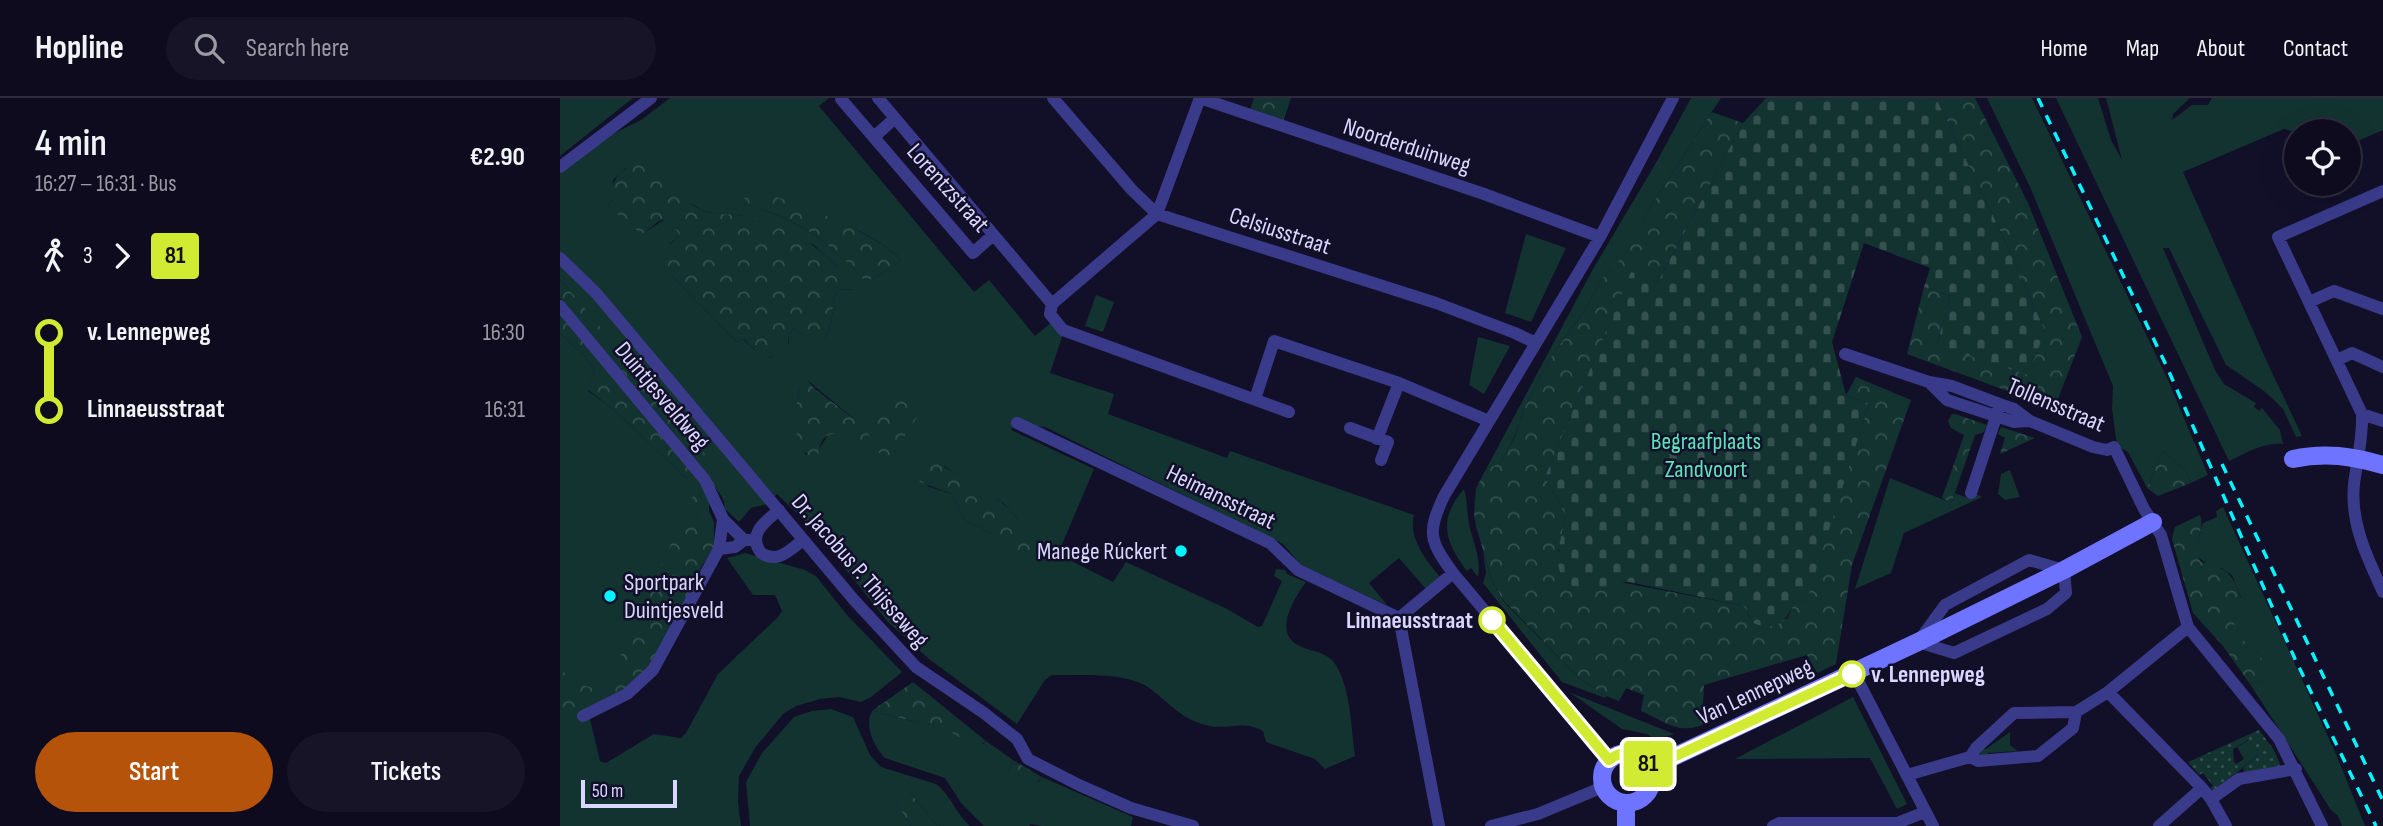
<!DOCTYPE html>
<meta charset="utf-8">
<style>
:root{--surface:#0e0b1f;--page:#171428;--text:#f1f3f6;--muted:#9b9ba4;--line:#2e2b3d;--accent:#b45309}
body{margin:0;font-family:"Sofia Sans Condensed",sans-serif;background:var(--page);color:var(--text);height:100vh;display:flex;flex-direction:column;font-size:26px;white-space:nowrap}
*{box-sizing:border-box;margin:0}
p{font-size:23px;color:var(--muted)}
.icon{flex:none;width:38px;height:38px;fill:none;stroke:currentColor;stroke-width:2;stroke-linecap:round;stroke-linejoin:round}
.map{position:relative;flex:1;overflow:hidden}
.sheet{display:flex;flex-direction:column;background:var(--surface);width:560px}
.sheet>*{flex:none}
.badge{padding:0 14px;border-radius:5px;font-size:24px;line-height:46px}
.controls{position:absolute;left:1724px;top:21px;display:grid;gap:14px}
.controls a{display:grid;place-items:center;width:77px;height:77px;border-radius:50%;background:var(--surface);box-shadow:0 7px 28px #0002,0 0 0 2px var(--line);font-size:35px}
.scale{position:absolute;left:21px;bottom:18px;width:96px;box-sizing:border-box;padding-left:7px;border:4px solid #d9d7ff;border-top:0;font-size:19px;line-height:24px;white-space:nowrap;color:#d9d7ff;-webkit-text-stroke:5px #120f29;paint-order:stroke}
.map>.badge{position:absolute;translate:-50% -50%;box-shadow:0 0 0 4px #fff}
.legs{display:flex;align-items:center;gap:10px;height:77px;padding:0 35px;font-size:23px}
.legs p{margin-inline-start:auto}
.headline{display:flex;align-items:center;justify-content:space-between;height:119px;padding:0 35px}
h1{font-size:38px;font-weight:600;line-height:52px}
.primary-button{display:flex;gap:14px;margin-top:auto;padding:14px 35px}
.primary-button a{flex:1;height:80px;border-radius:42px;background:var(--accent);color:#fff;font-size:28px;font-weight:600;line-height:80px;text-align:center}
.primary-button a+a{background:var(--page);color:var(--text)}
ul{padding:0 35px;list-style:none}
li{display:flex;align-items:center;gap:24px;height:77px;font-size:26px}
li i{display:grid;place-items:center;width:10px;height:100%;margin:0 9px;background:currentColor}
li i::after{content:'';width:18px;height:18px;margin:-9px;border:5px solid;border-radius:50%;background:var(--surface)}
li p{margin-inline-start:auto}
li:first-child i{background:linear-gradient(#0000 50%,currentColor 0)}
li:last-child i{background:linear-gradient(currentColor 50%,#0000 0)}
header{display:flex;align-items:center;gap:42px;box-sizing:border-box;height:98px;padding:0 35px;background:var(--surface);border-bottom:2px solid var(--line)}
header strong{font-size:33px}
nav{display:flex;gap:38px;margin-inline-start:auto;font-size:24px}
.search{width:490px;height:63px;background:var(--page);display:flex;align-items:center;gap:18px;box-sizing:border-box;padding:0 24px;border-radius:38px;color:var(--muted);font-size:26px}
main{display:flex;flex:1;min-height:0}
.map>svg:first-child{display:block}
</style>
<header>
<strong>Hopline</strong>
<div class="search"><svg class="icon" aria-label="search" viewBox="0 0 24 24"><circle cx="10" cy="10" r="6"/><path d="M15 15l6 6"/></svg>Search here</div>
<nav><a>Home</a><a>Map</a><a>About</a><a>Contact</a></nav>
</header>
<main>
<section class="sheet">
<div class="headline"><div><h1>4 min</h1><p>16:27 – 16:31 · Bus</p></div><b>€2.90</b></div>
<div class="legs"><svg class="icon" aria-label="walk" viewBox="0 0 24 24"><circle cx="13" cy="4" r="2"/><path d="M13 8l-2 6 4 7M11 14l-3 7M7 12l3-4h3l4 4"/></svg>3<svg class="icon" aria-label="forward" viewBox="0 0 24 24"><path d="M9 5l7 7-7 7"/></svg><b class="badge" style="background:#d1ea32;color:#111">81</b></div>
<ul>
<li><i style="color:#d1ea32"></i><b>v. Lennepweg</b><p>16:30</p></li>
<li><i style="color:#d1ea32"></i><b>Linnaeusstraat</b><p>16:31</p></li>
</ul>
<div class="primary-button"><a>Start</a><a>Tickets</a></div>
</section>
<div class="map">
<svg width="1823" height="728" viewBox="0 0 1823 728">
<defs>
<pattern id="forest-crowns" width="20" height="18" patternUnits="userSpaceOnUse" patternTransform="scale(1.75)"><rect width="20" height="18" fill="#123330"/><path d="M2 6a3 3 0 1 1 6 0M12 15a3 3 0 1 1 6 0" fill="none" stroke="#34504f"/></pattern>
<pattern id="cemetery-stones" width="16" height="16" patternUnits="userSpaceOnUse" patternTransform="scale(1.75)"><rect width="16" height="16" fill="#123330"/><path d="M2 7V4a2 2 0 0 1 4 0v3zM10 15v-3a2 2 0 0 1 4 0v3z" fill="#34504f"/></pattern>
<pattern id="garden-dots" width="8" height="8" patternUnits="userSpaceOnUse" patternTransform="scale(1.75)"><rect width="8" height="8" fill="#123330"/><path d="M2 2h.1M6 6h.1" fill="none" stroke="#34504f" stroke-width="1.8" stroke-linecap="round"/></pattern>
</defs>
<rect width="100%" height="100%" fill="#120f29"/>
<!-- green -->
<path fill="#123330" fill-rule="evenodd" d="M0,0h73l-73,58z
M110,0h159l-10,8 155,186 15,-12 46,56 18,-15 10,13 -13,39 64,21 -6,20 119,44 3,-7 184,64c-6,23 12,45 26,62l-14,12 -27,-31 -30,25 18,22 -86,-40 -18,-21 -238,-117 -31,-2 -3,5 83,39 -36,85 55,28 13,-20 101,47 31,18 4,-1 20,-45 -8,-5 2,-7 9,1 2,4 19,8c-11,15 -32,48 -10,62 15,9 32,6 41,23 14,25 14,61 18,89l-30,13 -10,-10 -49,-17 -3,-11c-21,-12 -37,0 -58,-6 -23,-6 -35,-21 -53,-35 -24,-19 -70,-14 -100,-15l-7,5 -28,44 -88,-65 -41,-37 -74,-92 -37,-36 -10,10 -16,4 -12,14 -14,-13 -2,-11 11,-8 -174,-211v-106l53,-39 28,-14zM66,70l76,42 15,4 23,1 74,30 22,20 18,25 -12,-1 -5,2c-7,16 -2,36 -14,48l-22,-5 -7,-6 -5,6v9l-19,15 -13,-6 -14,-13 -6,3 -67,-68v-30l9,-10 -11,-17 -24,16 -36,-28 6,-7 -1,-18zM234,105c37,15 78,29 108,57l-29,19 -9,1c-34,-39 -71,-64 -121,-76zM247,282l47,39 19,25 -37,-12 -8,3 -9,14 -13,6c-13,-26 -10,-41 -7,-69zM384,368l60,38 12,12 15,34h-20l-20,-17 -26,-13 -13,-26 -25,-8z
M1131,0h30l-70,108 -28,51 -21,22 -17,31 -36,50 -25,49 -8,24 -14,28 -17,10 108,-202 64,-108z
M1427,0h45l136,282 40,95 -17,8 -4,-11 -24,-21 -16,37 -19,-36 -11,-6 -5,-38 1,-22 -83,-199z
M1496,0h42l13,42 11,20 -16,-62h84l-17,16 -1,6 20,-15h16l4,-7h171v32l-34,15 -1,-14h-52v9l-5,-9 -7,-2 -101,43 85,192 34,72 -6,1 -13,-28 -9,-9 -10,-9 -38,-26 -57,-117h-6l52,122 9,14 32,19 -2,4 5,4 3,-3 18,22 3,14c-19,-2 -37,9 -54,17z
M966,136l40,14 -35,74 -26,-9z
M536,197l18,7 -11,30 -18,-6z
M0,235l24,22 11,15 -7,21 24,17 74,70 8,-5 15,22v16l5,11v19l-14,-27 -110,205 10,42 6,2 48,-29 27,4 5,-5 32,-59 60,-57 4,-6 -7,-16h-22l-26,-37 18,-5 60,17 11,6 31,39 55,57 -31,25 -10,5 -22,-5 -19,2 -24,7 -13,8 -28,34 -16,28 -1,26 3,24h-181z
M918,239l32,9 -26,48 -15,-9z
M1450,372l10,27 -15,3 -7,-6 3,-20z
M1330,380l59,24 3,-1 3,-8 15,6 6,-5 6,3 -78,36 -13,40 -36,16z
M904,391c3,10 3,18 4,28 2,20 14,39 10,60l-7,-9 -4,3c-23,-30 -29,-52 -3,-82z
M1663,409l113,247 29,72h-23l-4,-10 -7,-6 -81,-126 12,-4 -3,-27 -21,-16 -13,-40 16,1 -9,-23 -11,-7h-9l-18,-14 9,-31 14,-6 -1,-6z
M923,453l9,30 11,20 76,77 27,18 -1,2 -43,-16 -79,-99 3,-10z
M1009,594l105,42 -18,6 -9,-6 -25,-5z
M1293,599l54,107 -10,5 -27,-51 -135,1z
M271,611l22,8 17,38 11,12 55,17c14,10 20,30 34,42h-29l-5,-2 -28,-34 -13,12 16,24h-161l-4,-44 16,-29 32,-36 18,-6z
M313,612c26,11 55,11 80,22 13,6 15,12 30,12l3,-3 27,19 -5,12 30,10 4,-5 91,40 -2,9h-88l-12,-2 -2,2h-45l-23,-23 -16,-25 -60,-20c-11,-11 -22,-34 -12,-48z
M1450,634v13l8,6 -30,2 -4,6 -5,-4 2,-6h5z
M1689,642l9,15 -18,15 -4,-6 8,-5 -7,-12z"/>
<!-- forest -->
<path fill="url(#forest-crowns)" d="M694,0h37l-8,24 -33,-12z
M1376,0h39l53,105 54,134 -26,67 -5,3 -144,-53 17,-67 26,9 -13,49 108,-14 -47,-105z
M1152,14l31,11 -85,159 -27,-9 -86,204 21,39 -8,36 62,30 124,24 6,12 37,1 7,-16 10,-3 65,-196 -23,-9 10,-18 55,23 -59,165 -16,99 -19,9 -10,-18 -103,30 -1,19 7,18c-31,14 -40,2 -69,-11l3,-16 -18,-7 -7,13 -13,-5 -27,-18 -76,-78 -11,-19 -16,-55 -2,-12 2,-26 9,-17 17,-10 14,-27 8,-25 25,-49 36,-50 17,-31 21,-23 28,-50z
M76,65c25,9 41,36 66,47 14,6 29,3 43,6 44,9 86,35 110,74l-13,-1 -5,2c-7,16 -2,37 -15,49l-21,-6 -7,-6 -5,6 -1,14 -19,10 -12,-6 -13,-13 -7,3 -67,-68c-9,-19 -4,-25 9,-40l-11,-16 -9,3 -15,12 -5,-1 -30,-25 -1,-2 6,-7c-5,-18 6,-27 22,-35z
M194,91c51,18 107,35 148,71l-29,19 -9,1c-36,-40 -69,-63 -121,-76l-2,-2z
M0,181l22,26 153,185 -12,8 -54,-71 -109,-129z
M0,215l134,160 -8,5 -74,-70 -24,-18 7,-20 -11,-15 -24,-22z
M247,282l7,8 40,31h8l11,26c-23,-6 -52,-27 -55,12l-5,1c-25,-12 -16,-50 -14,-72l1,-4z
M336,298l26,14 -31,46 -12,-3 -13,-38 9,-4v-13z
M1392,316h3l32,11 -3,7 -9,3 -23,66 -3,1 -7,-4 22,-63 -13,-7 -3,-7z
M1441,329l34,11 -35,16 5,-16 -7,-4z
M1603,353l24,21 4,11 -33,13 -11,-8z
M371,363c17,6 72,39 83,53 7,9 13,22 20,33l-3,3h-20l-14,-7 -6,-10 -26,-13 -13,-26 -32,-12 -5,-12z
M135,393l6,22 13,28v10l-11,13 -52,103c-16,17 -69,56 -91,42v-39c17,10 31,27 49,11z
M1640,417c6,16 -10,30 1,47 28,7 31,11 40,37l-15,-1 12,38 21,17 8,20 -5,7 -12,4 -27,-38 -30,-33 -21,-74 3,-12z
M353,584l73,59 -8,5c-14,-5 -26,-15 -40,-19 -22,-7 -44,-8 -65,-17z
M453,662l29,17c-10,12 -25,6 -34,-5z
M348,692l28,34 5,2h-30l-16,-24v-6z"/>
<!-- cemetery -->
<path fill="url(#cemetery-stones)" d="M1206,0h170l62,128 47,105 -17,44 -91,-30 13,-49 -26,-9 6,-19 -66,-25 -32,99 14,53 23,9 -61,192 -4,4 -10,3c-9,21 -18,28 -41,20l-9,-17 -115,-24c-13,0 -25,8 -38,7 -47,0 -32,-43 -25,-73l-21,-39 86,-205 27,10 85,-159z"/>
<!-- garden -->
<path fill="url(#garden-dots)" d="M1699,632l15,20 7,17 -36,7 -2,-6 15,-13 -10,-15 -15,9 1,12 6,9 -27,21 -3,-3 3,-2 -10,-13 -4,2 -11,-13z"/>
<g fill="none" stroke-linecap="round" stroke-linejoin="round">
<!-- street -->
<path stroke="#393b8a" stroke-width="12" d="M318,0l174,206 105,-90 43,-116
M493,0l79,92 25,24 279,89 79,30 21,10
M640,0l284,96 116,43
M281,1l132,154 20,-18
M314,39l21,-19
M0,69l91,-69
M1823,93l-105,46 84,177c1,24 -5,46 -8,70 -4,39 13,73 29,108
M0,160l36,35 258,307 62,67 68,46 33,26 11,20 51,26 52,23 62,18
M1749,204l25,-11 49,18
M492,206l-2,10 13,16 226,82
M0,208l145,174 18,39 21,21h11
M1285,256l84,28 23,4 48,18 14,5 16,12 63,26 14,3 7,-3 30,62 17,26 27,92 91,112 43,87
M1777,262l15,-7 31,14
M1369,284l18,18 67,22 16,-1
M695,301l19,-58 125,42 90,38
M1802,316l21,7
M457,325l253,120 28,27 101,48
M790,330l38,14 -7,18
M817,341l22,-56
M1411,395l27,-82
M219,412c-14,12 -32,24 -18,43 17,11 29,-3 42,-13
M159,451l16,-2 9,-7
M1469,462l35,10 2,23 -19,16 -93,44 -36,-11 27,-37z
M839,520l40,208
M839,520l54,-45
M1294,575l79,153
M1548,594l94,96 9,11 15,27
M23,618l44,-22 26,-24 66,-121 4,-30
M1410,659l6,-9 38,-35 62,-1 32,-20 80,-65
M1049,661l-156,-186c-24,-33 -26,-40 -9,-77l156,-259 73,-139
M1347,677l63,-18 8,4 60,-5 35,-28 3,-16
M1651,701l28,-20 57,-10
M931,728l47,-12 65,-27
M1213,728l6,-3h118l28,-11
M1599,728l43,-38"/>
<!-- secondary -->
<path stroke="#6e74ff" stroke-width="18" d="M1733,361c32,-7 59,-3 90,6
M1042 680a25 25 0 1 1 50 0a25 25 0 1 1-50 0Z
M1090,670l268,-126 146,-72 89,-48
M1066,728v-23"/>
<!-- rail -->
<path stroke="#03f6ff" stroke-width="3.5" stroke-dasharray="10 9" stroke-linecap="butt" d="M1478,0l129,269 128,292 81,167
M1662,366l161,337"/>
</g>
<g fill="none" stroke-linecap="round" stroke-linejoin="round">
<defs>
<path id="line-1" d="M932,522l117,140c15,-12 32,-9 41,8l202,-94"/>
</defs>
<!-- line-1 casing -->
<use href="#line-1" stroke="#fff" stroke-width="16"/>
<!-- line-1 -->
<use href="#line-1" stroke="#d1ea32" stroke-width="10"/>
</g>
<!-- markers -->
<g fill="#03f6ff" stroke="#120f29" stroke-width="2.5">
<circle cx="621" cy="453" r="7"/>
<circle cx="50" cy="498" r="7"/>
</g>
<g fill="#fff" stroke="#d1ea32" stroke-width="3.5">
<circle cx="932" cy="522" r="12"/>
<circle cx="1292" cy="576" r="12"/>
</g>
<g text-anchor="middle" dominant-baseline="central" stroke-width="5" stroke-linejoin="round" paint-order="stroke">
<!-- street labels -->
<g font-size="24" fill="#d9d7ff" stroke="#120f29">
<text transform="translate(847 48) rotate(18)">Noorderduinweg</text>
<text transform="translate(388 90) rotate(48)">Lorentzstraat</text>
<text transform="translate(720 133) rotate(18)">Celsiusstraat</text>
<text transform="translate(102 298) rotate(50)">Duintjesveldweg</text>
<text transform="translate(1496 307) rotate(23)">Tollensstraat</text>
<text transform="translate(661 399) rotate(26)">Heimansstraat</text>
<text transform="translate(300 473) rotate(49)">Dr. Jacobus P. Thijsseweg</text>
<text transform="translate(1195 594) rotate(-25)">Van Lennepweg</text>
</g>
<!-- park labels -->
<g font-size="24" fill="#5ee4ba" stroke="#120f29">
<text x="1146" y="343">Begraafplaats<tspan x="1146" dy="28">Zandvoort</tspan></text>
</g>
<!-- poi labels -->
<g font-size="24" fill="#d9d7ff" stroke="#120f29" text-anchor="end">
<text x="607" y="453">Manege Rúckert</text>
<text x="64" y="484" text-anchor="start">Sportpark<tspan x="64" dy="28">Duintjesveld</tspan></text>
</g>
<!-- stop labels -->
<g font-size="24" font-weight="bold" fill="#d9d7ff" stroke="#120f29" text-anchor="end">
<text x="913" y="522">Linnaeusstraat</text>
<text x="1311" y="576" text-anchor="start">v. Lennepweg</text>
</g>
</g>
</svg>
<div class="controls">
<a><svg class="icon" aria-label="locate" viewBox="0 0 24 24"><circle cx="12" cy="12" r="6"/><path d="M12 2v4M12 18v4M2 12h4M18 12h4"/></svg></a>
</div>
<div class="scale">50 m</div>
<b class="badge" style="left:1088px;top:666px;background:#d1ea32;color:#111">81</b>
</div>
</main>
